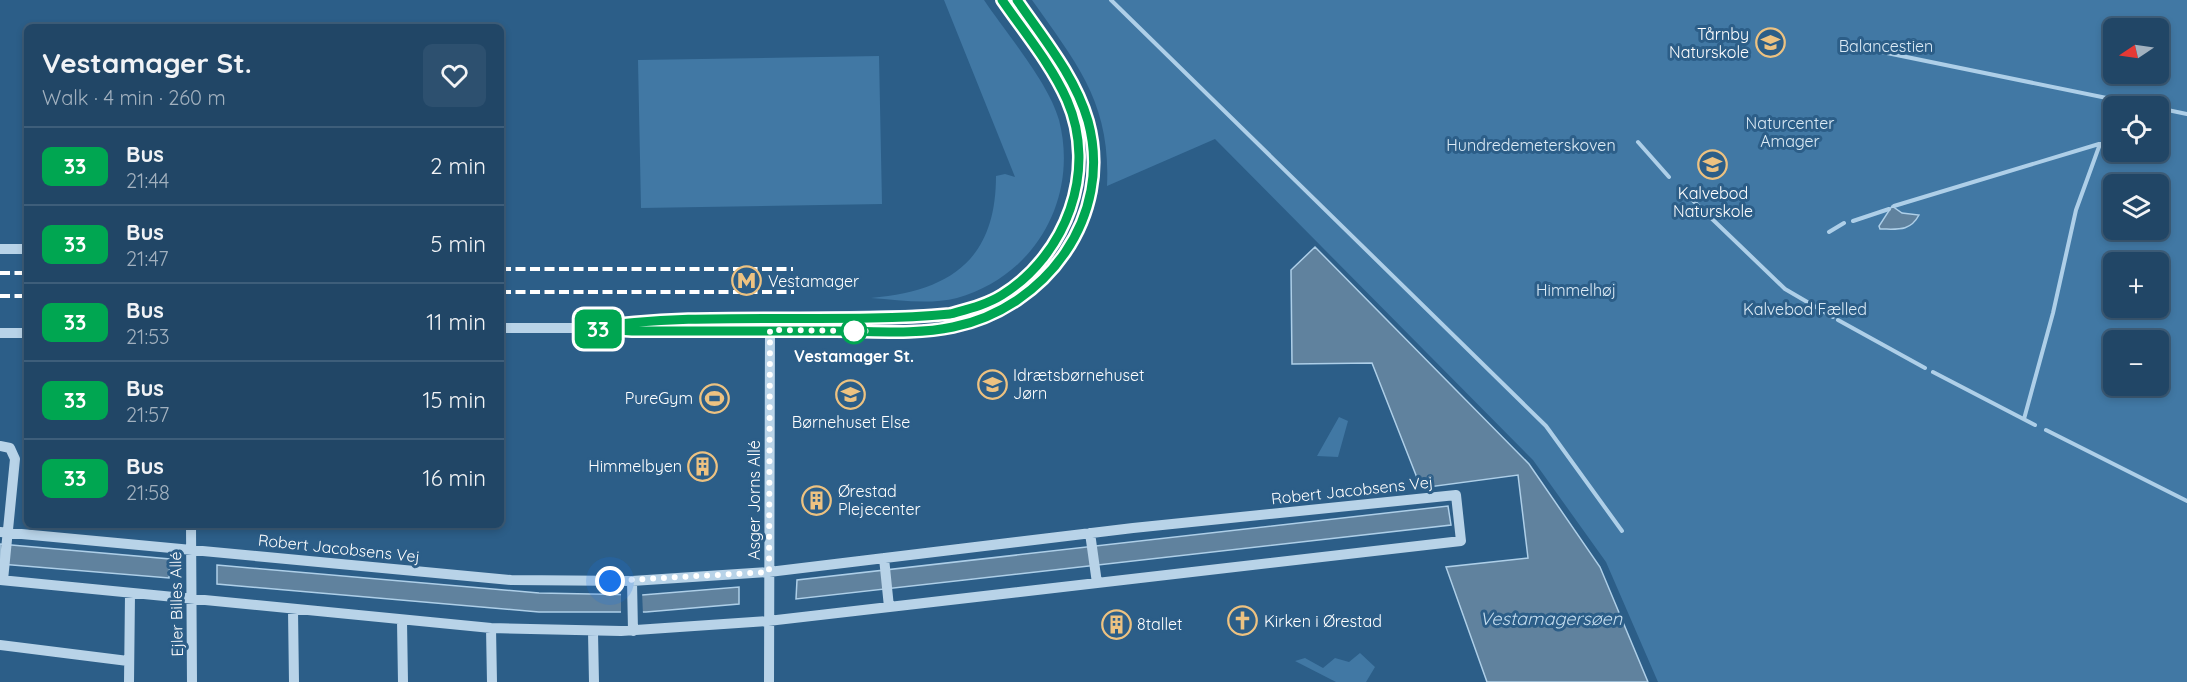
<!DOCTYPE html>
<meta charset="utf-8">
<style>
:root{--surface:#214666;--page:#2d506f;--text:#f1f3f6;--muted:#a2b1bf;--line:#3e5e7a}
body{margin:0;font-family:Quicksand,sans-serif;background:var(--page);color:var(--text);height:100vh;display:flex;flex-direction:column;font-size:22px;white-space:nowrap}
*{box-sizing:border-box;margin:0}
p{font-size:20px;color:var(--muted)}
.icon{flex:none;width:33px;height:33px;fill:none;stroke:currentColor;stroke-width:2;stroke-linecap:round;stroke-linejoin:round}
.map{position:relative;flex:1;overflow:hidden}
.details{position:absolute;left:24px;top:24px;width:480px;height:504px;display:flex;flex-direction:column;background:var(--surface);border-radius:9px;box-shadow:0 3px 9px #0003,0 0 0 2px var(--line)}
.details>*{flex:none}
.badge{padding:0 12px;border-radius:9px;font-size:21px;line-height:39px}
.needle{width:39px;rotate:257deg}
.fabs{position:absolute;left:2103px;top:18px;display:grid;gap:12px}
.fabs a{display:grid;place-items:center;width:66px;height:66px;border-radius:9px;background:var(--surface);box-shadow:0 3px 9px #0003,0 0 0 2px var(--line);font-size:30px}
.you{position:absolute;width:30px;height:30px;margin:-15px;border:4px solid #fff;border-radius:50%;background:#1a73e8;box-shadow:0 0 0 9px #1a73e833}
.map>.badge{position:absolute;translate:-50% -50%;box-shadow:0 0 0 3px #fff}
.round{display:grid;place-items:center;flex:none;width:63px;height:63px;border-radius:9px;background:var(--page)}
.head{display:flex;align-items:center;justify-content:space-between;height:102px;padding:0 18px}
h1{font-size:28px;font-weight:700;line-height:45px}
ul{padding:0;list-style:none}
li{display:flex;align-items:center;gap:18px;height:78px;padding:0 18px;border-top:2px solid var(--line)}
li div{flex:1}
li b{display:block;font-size:22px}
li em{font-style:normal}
li .badge{min-width:66px;font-weight:700;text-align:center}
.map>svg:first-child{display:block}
</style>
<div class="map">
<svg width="2187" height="682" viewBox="0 0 2187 682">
<rect width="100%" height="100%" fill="#2c5e88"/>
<!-- green -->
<path fill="#4178a4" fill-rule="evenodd" d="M944,0h40c22,33 65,83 75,120 20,77 -23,156 -102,178 -28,7 -58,2 -86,0 79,-7 125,-38 125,-122l9,-2 10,3z
M1032,0h1155v682h-529l-52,-120 -73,-102 -318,-321 -108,47c4,-83 -30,-122 -75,-186zM2114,28h44v46h-44zM2114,106h44v46h-44zM2114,184h44v46h-44zM2114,262h44v46h-44zM2114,340h44v46h-44z
M879,56l3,148 -241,4 -3,-148z
M1339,417l9,4 -10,36 -21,-1z
M1360,653l15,14 -9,15h-30l-41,-21 10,-3 18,10 12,-10 14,4z"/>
<!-- water -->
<path fill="#60829e" stroke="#aecfe8" stroke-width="1.5" d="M1892,206l10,7 17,2c-9,17 -22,14 -39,14l-1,-3z
M1315,247l214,217 71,103 48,115h-161l-41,-115 82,-9 -10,-83 -97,13 -49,-125 -80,1 -1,-94z
M1448,506l3,19 -655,74 1,-19z
M0,544l170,15 -1,19 -169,-14z
M217,565l322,28 103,2 97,-8v17l-93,8h-107l-322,-28z"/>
<!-- pier -->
<path fill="#2c5e88" d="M621,591h21l1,24 -22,1z"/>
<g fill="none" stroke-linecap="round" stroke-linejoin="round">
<!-- stream -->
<path stroke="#aecfe8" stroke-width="4" d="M1111,0l435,426 76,105
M1843,44l298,61
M2158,108l29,6
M1638,142l31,35
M1682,190l103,99 48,28
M1894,206l205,-62
M1853,221l36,-12
M1829,232l15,-9
M1838,320l87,48
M1933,372l102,53
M2024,419l29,-106 23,-103 24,-66
M2046,430l141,71"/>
<!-- minor -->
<path stroke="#b8d3e8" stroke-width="10" d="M0,249h27
M605,325l91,-6 254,-5c18,-5 36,-9 52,-19 64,-40 96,-124 65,-195 -16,-36 -43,-68 -65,-100
M501,328h86l45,3c66,0 133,-1 199,0 40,0 83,5 123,-4 106,-22 165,-125 126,-228 -13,-36 -41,-68 -63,-99
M0,333h27
M0,446l10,2 5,11 -12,121
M191,525l1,157
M0,532l511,48 121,1 137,-9 364,-44 323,-33 5,46 -693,80 -147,10 -130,-3 -491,-48
M1090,533l7,50
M884,558l5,49
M632,581l1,50
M293,610l1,72
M402,621l1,61
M491,628l1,54
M593,632l1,50
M0,645l128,16
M129,682l1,-88
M769,682l1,-357"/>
<!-- rail -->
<path stroke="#fff" stroke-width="4" stroke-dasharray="10 4.5" stroke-linecap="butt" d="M501,269h292
M0,273h27
M501,292h293
M0,296h27"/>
</g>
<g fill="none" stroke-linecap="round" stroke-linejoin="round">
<defs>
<path id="line" d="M1002,0c22,32 49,64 65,100 31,71 -1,155 -65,195 -16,10 -34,14 -52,19 -120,11 -243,-4 -363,14l45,3c68,0 136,0 204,0 38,0 80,4 117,-4 93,-19 161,-111 135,-206 -13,-45 -45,-83 -71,-121"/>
</defs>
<!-- line casing -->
<use href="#line" stroke="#fff" stroke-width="14"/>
<!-- line -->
<use href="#line" stroke="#00a651" stroke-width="9"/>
<!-- walk -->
<path stroke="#fff" stroke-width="6" stroke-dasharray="0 10.8" d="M610,581l159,-9 1,-242 96,1h-12"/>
</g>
<!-- icons -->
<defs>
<symbol id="school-ring" viewBox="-11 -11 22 22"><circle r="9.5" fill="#2c5e88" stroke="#edc281" stroke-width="1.5"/><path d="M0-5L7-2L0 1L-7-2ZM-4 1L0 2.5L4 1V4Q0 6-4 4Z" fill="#edc281"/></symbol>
<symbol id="metro-ring" viewBox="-11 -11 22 22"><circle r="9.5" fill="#2c5e88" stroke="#edc281" stroke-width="1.5"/><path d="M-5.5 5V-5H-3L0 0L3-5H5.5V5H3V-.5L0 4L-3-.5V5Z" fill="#edc281"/></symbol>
<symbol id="stadium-ring" viewBox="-11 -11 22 22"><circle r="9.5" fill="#2c5e88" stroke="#edc281" stroke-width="1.5"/><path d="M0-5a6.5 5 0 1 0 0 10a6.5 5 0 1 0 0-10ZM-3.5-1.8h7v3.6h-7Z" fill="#edc281"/></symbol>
<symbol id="building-ring" viewBox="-11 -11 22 22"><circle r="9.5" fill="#2c5e88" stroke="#edc281" stroke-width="1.5"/><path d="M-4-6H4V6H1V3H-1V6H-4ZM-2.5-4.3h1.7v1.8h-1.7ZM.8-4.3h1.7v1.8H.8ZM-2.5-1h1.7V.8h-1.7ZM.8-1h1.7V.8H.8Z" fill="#edc281"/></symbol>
<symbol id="church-ring" viewBox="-11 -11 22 22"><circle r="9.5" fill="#2c5e88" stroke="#edc281" stroke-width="1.5"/><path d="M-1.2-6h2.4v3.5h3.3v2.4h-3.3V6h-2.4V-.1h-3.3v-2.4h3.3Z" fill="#edc281"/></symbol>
</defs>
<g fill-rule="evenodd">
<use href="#school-ring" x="1754" y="26" width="33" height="33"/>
<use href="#school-ring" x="1696" y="148" width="33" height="33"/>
<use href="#metro-ring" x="730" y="264" width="33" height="33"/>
<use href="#school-ring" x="976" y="368" width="33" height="33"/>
<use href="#school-ring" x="834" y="378" width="33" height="33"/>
<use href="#stadium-ring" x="698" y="382" width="33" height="33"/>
<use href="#building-ring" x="686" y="450" width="33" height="33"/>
<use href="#building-ring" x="800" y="484" width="33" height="33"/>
<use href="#church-ring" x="1226" y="604" width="33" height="33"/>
<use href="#building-ring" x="1100" y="608" width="33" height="33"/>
</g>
<!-- markers -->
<circle fill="#fff" stroke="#00a651" stroke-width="3" cx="854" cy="331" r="12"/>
<g text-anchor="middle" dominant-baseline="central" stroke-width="6" stroke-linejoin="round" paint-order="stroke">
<!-- poi labels -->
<g font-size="16" fill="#fff" stroke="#2c5e88" text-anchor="start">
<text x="1749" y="34" text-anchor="end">Tårnby<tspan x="1749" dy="18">Naturskole</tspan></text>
<text x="1713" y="193" text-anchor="middle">Kalvebod<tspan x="1713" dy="18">Naturskole</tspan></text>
<text x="768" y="281">Vestamager</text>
<text x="1013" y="375">Idrætsbørnehuset<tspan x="1013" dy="18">Jørn</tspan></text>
<text x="693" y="398" text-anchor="end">PureGym</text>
<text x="851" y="422" text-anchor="middle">Børnehuset Else</text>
<text x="682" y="466" text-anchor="end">Himmelbyen</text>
<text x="838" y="491">Ørestad<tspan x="838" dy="18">Plejecenter</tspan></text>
<text x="1264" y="621">Kirken i Ørestad</text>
<text x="1137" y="624">8tallet</text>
</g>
<!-- park labels -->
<g font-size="16" fill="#dcebf6" stroke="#2c5e88">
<text x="1886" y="46">Balancestien</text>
<text x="1790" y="123">Naturcenter<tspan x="1790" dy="18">Amager</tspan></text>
<text x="1531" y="145">Hundredemeterskoven</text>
<text x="1576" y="290">Himmelhøj</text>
<text x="1805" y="309">Kalvebod Fælled</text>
</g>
<!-- stop labels -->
<g font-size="16" font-weight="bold" fill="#fff" stroke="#2c5e88">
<text x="854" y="356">Vestamager St.</text>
</g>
<!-- street labels -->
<g font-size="16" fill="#fff" stroke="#2c5e88">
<text transform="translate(1352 490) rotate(-6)">Robert Jacobsens Vej</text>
<text transform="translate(754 500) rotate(-90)">Asger Jorns Allé</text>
<text transform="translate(339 548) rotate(6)">Robert Jacobsens Vej</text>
<text transform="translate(176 604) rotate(-91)">Ejler Billes Allé</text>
</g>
<!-- water labels -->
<g font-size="18" font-style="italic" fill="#c4ddef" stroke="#2c5e88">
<text x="1551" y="618">Vestamagersøen</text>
</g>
</g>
</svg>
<div class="fabs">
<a><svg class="needle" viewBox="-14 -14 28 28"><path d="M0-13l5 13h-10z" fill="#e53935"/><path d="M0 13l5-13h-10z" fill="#a2b1bf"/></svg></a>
<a><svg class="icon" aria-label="locate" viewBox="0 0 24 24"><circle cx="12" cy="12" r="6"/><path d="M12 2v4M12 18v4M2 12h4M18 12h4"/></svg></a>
<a><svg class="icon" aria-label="layers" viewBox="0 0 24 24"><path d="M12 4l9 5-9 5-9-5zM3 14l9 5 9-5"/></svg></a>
<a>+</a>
<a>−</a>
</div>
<div class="you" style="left:610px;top:581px"></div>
<b class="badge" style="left:598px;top:329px;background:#00a651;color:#fff">33</b>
<section class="details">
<div class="head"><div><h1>Vestamager St.</h1><p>Walk · 4 min · 260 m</p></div><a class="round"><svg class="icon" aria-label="heart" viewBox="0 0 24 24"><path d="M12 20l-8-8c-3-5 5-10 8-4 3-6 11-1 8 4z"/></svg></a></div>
<ul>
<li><span class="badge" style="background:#00a651;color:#fff">33</span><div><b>Bus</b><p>21:44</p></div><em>2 min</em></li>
<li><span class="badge" style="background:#00a651;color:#fff">33</span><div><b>Bus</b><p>21:47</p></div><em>5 min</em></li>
<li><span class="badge" style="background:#00a651;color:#fff">33</span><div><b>Bus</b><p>21:53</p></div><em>11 min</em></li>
<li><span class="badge" style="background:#00a651;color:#fff">33</span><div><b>Bus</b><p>21:57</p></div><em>15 min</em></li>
<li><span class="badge" style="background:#00a651;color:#fff">33</span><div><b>Bus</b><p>21:58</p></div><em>16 min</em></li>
</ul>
</section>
</div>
